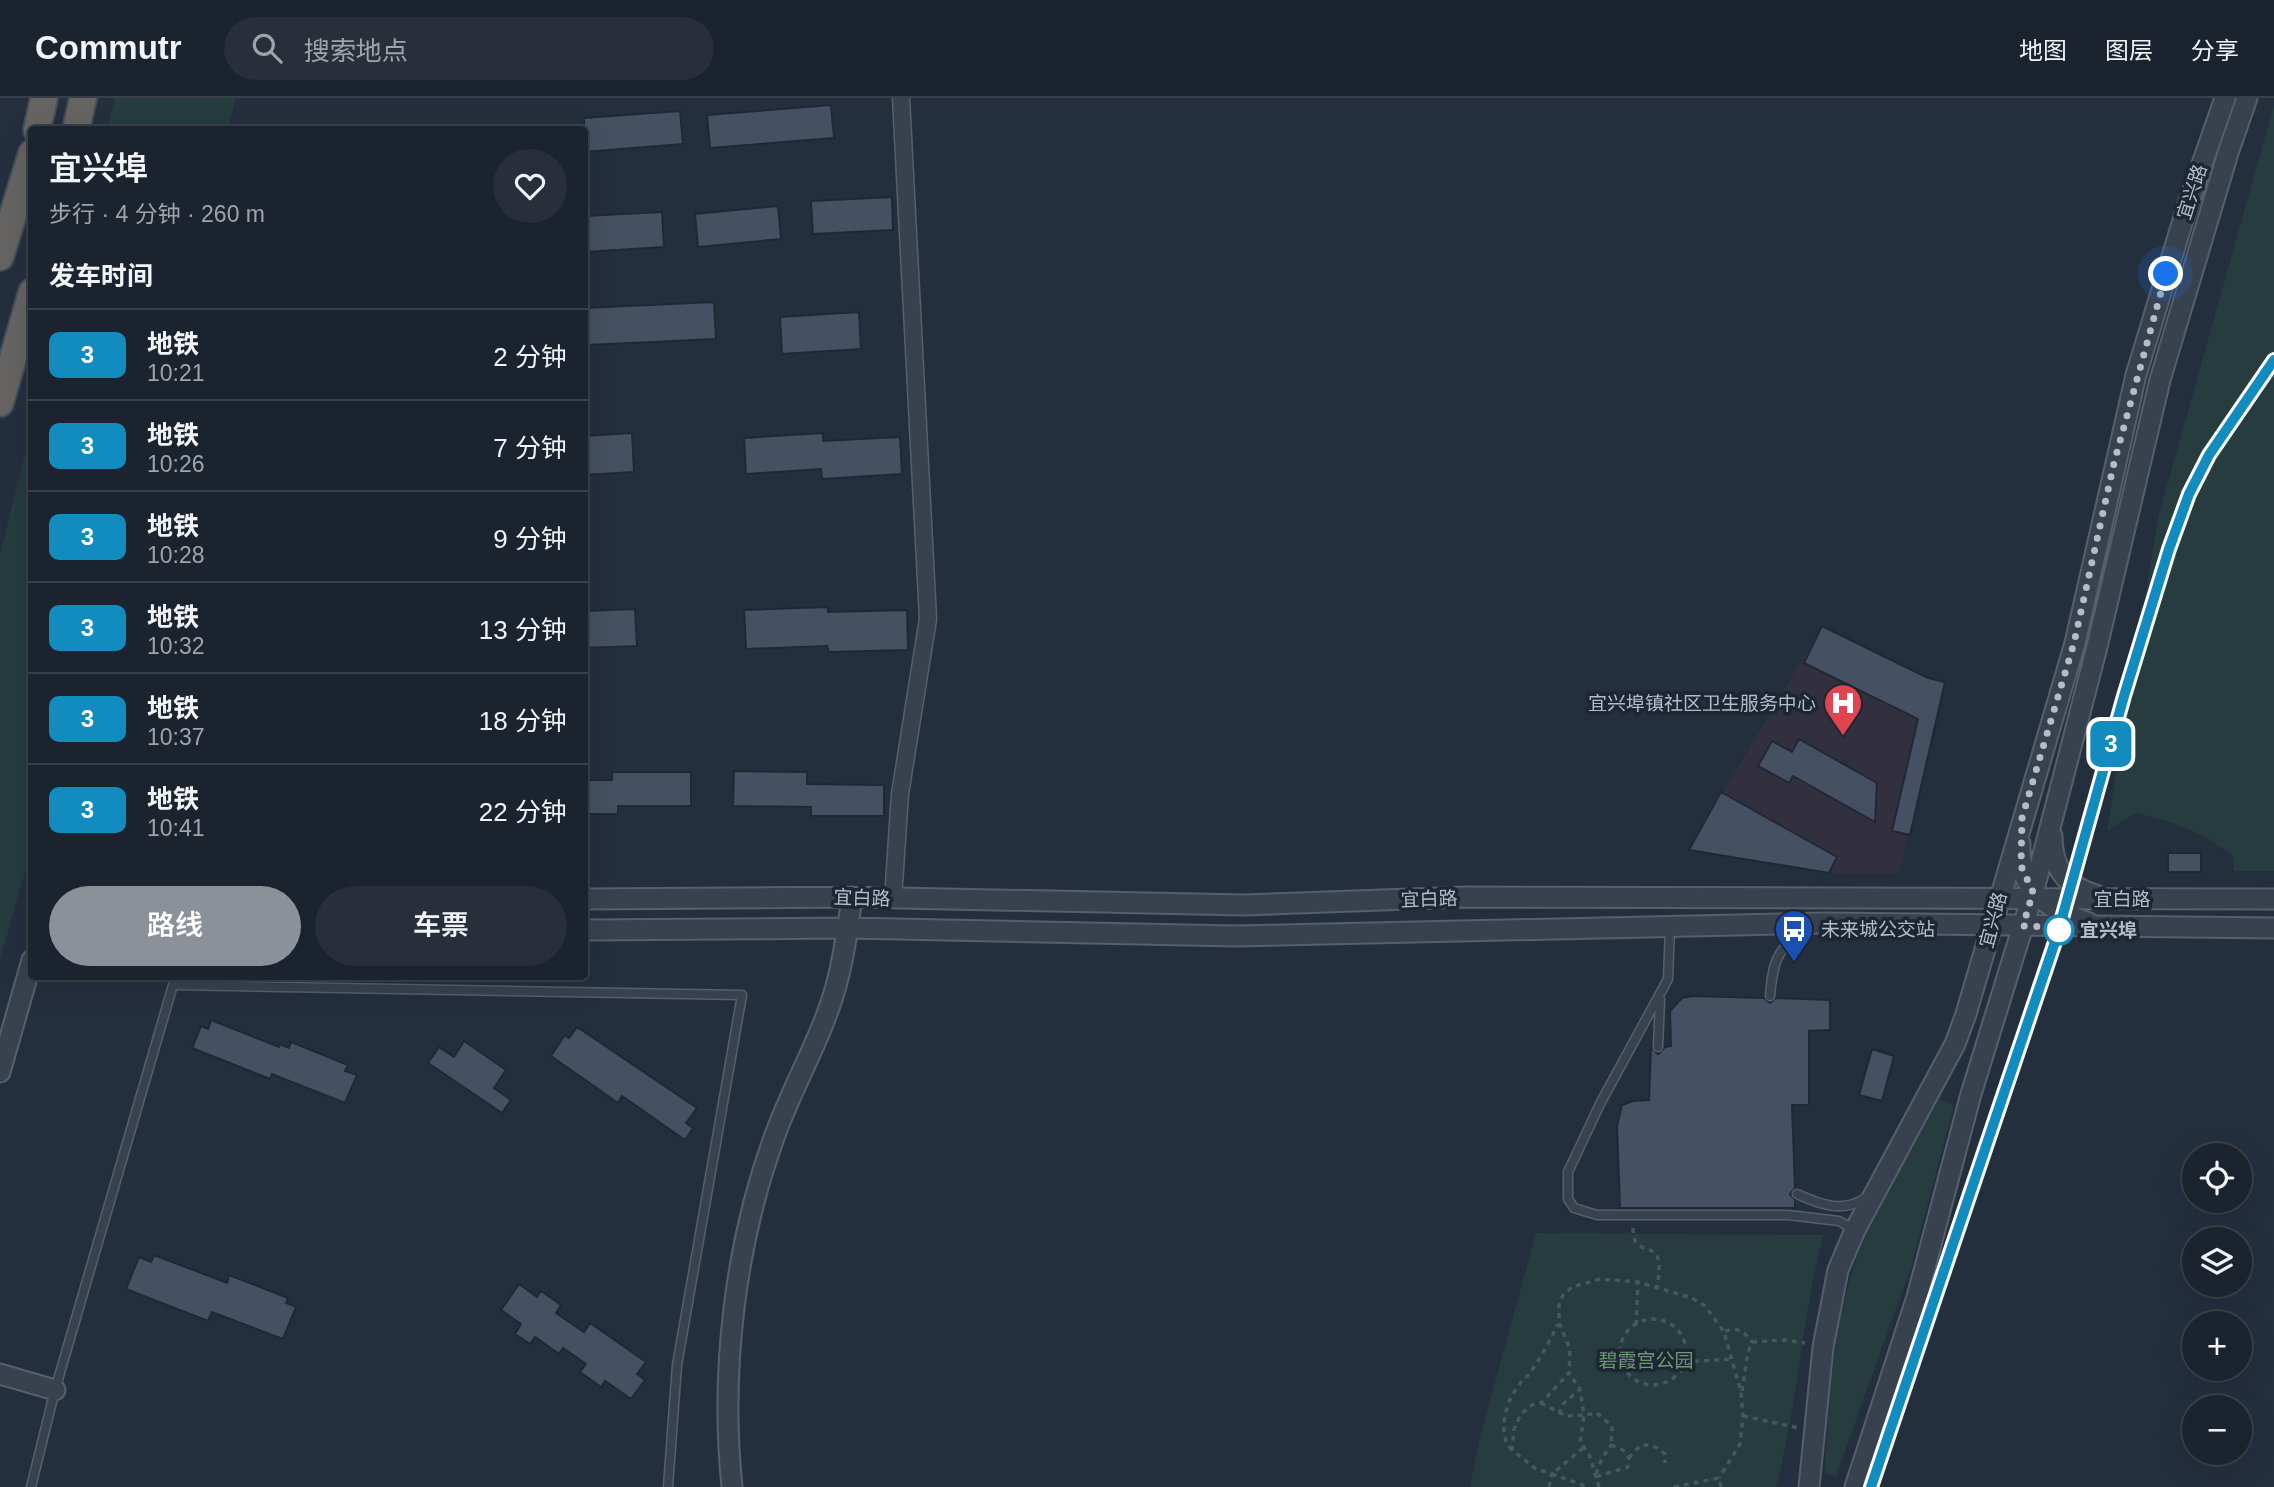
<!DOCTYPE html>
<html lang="zh">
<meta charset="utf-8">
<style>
:root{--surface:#1b232e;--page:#282f3a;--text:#f1f3f6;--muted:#a0a4aa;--line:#39404a;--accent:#8c9099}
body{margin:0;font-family:Helvetica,"Noto Sans SC",sans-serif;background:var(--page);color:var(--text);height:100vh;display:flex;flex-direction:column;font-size:26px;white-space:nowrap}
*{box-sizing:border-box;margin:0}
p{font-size:23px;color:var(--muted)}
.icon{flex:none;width:38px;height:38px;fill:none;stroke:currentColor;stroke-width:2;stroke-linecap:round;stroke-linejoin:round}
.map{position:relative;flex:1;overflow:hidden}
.panel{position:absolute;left:28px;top:28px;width:560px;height:854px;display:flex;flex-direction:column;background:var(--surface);border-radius:7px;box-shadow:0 7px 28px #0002,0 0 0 2px var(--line)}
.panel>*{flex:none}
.badge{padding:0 14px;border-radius:10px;font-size:24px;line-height:46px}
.fabs{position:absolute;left:2182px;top:1045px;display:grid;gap:14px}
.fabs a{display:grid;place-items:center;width:70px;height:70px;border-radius:50%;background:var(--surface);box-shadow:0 7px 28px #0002,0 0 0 2px var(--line);font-size:35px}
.you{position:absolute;width:35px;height:35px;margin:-18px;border:5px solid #fff;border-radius:50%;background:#1a73e8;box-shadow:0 0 0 10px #1a73e833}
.map>.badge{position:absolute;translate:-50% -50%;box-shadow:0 0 0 4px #fff}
h2{padding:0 21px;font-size:26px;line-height:63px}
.round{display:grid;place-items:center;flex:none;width:74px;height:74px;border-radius:37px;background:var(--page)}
.overview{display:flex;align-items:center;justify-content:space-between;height:119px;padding:0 21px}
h1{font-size:33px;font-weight:600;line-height:52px}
.button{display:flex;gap:14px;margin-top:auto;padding:14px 21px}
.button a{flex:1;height:80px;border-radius:42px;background:var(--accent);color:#fff;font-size:28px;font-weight:600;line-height:80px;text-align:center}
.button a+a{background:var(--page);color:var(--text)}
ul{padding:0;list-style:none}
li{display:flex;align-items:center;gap:21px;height:91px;padding:0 21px;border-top:2px solid var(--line)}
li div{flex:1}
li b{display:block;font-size:26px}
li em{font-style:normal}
li .badge{min-width:77px;font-weight:700;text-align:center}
header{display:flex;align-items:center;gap:42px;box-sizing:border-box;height:98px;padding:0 35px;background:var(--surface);border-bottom:2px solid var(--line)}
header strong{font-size:33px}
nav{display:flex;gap:38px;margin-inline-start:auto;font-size:24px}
.search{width:490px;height:63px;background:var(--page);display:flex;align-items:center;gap:18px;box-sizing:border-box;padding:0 24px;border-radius:38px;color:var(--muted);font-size:26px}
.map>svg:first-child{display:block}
</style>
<header>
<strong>Commutr</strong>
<div class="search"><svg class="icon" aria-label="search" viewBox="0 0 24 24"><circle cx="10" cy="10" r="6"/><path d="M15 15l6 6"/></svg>搜索地点</div>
<nav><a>地图</a><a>图层</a><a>分享</a></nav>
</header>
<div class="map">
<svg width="2274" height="1389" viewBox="0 0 2274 1389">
<rect width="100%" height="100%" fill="#242f3e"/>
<!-- medical -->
<path fill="#32303f" d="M1822,528l106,52 17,4 -46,192 -70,-1 -140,-23z"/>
<!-- green -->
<path fill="#263c3f" d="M115,0h121l-8,31h-121z
M2274,7v766h-40l-1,-15c-32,-25 -58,-34 -97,-43l-29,18 51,-313z
M31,332v421l-31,108v-405z
M1939,1001l15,6 -43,162 -75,209 -11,-3c4,-79 8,-157 38,-232 20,-49 51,-95 76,-142z
M1536,1135l287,2c-21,83 -25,169 -47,252h-306l10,-50z"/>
<!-- building -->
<path fill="#455162" stroke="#1f2835" stroke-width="2" d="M831,7l3,33 -124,10 -3,-33z
M680,13l3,33 -99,8v-34z
M892,99l1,33 -80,4 -2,-33z
M778,108l3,33 -83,8 -3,-33z
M662,114l2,35 -80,5v-36z
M714,204l2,37 -129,6 -2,-37z
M859,214l2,37 -79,5 -2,-37z
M632,335l2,39 -50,3v-39z
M823,335v8l77,-4 2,37 -80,5 -1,-10 -75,5 -2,-36z
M828,509v5l79,-2 1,40 -79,2 -2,-6 -81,3 -2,-39z
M635,511l2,37 -53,2v-37z
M1822,528l106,52 17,4 -35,153 -18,-4 26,-112 -114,-56z
M1799,641l78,44 -2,39 -82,-46 -4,7 -31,-17 14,-25 20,11z
M734,673l73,1v12l77,1v31h-73v-9l-78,-1z
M612,674h79v34h-73v8h-34v-34h28z
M1721,694l116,65 -8,16 -140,-23z
M2168,755h33v19h-33z
M1692,898l72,2 6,5 6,-5 54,2v30l-21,1v74h-17l3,83 -5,6 5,6v8h-175l-3,-82 5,-21 11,-4 16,-1 2,-53 7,7 7,-7 6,-1 -1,-35 12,-13z
M211,922l68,27 1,-3 9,4 2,-6 57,23 -3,6 12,4 -12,28 -73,-29 -2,5 -78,-31 9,-22 7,3z
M577,929l120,81 -11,15 7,5 -8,12 -63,-44 -4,7 -67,-47 14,-21 4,3z
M464,943l42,29 -12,18 17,12 -9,13 -74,-50 11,-16 15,10z
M1872,951l22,7 -12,45 -23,-6z
M154,1157l73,28 2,-8 59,23 -2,5 10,4 -13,32 -71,-27 -4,9 -82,-32 13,-32 12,5z
M519,1186l18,13 4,-6 20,14 -5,8 28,19 6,-9 56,39 -9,12 8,6 -14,19 -26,-18 -4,6 -21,-15 6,-8 -23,-16 -4,6 -24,-17 -5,7 -15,-10 6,-10 -20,-14z"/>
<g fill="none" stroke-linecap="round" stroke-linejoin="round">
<defs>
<path id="service" d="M1670,830l-2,51 -67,123 -33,70v27l6,9 23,7h191l51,6 16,9
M1770,898c3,-35 7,-51 41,-66
M1658,949l2,-47
M1797,1096c24,11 48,20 71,2
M31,1389l24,-97 118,-405 569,10 -65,370 -9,122"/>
<path id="minor" d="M893,801l7,-105 28,-175 -27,-521"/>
<path id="tertiary" d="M2052,738c0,31 13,50 44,59
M2020,745c-2,49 28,66 69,80
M584,801l268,-2 392,8 222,-8 808,2
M584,832l264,-2 387,8 591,-13 448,5
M0,974l32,-112
M0,1276l55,16
M732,1389c-12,-116 3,-243 43,-352 18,-50 47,-98 61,-149 8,-29 12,-59 16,-89
M1809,1389l14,-140 15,-77 17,-40 100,-186 11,-30 109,-371 61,-268 51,-168 38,-109
M1855,1389l62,-190 54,-203 61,-197 64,-246 64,-271 68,-227 19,-55"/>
<path id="trunk" d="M37,32l7,-32
M76,32l7,-32
M0,159l32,-104
M0,305l32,-111"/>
</defs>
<!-- service casing -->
<use href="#service" stroke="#565f6c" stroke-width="11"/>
<!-- minor casing -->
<use href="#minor" stroke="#565f6c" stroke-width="19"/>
<!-- tertiary casing -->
<use href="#tertiary" stroke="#565f6c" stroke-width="23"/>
<!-- trunk casing -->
<use href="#trunk" stroke="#434c59" stroke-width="30"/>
<!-- path -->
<path stroke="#44595c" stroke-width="3.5" stroke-dasharray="5 5" stroke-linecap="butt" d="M1633,1130c0,38 35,0 24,59
M1620 1254a33 33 0 1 1 66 0a33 33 0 1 1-66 0Z
M1636,1227l2,-43
M1725,1233c14,-4 18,0 27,11
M1752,1244l33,-2 20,3
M1684,1264l47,-3
M1742,1293l6,-39 4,-10
M1541,1305l25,13 18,-1 -4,-26 -11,-16
M1559,1316l4,-10 17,-15
M1743,1318l56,12
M1611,1347l12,5 6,8 -1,9 -33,10 7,-19z
M1583,1350l-31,26 36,13
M1512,1352c-16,-15 -6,-49 7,-65 3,-5 8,-8 11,-12 11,-15 20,-33 28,-49
M1629,1360l12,-13c10,0 16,1 24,9v9
M1549,1389l3,-13 -16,-5 -24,-19 2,-21 7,-15 11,-9 9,-2 28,-30 1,-24 -11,-26v-18l4,-10 9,-8 28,-8 38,3 54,16 13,8 19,26 17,60 2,24 -3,28 -21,34
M1599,1389l-10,-33 -9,-12 4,-27 13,-2 15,13 -1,19
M1674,1389l45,-9 2,9"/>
<!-- service -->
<use href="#service" stroke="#38414e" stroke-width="8"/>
<!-- minor -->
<use href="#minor" stroke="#38414e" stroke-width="16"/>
<!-- tertiary -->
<use href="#tertiary" stroke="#38414e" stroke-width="19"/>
<!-- trunk -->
<use href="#trunk" stroke="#656462" stroke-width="26"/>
</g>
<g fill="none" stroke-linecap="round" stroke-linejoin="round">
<defs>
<path id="line" d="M1871,1389l186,-551 67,-240 45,-147 20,-55 20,-39 65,-95"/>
</defs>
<!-- line casing -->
<use href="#line" stroke="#fff" stroke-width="16"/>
<!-- line -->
<use href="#line" stroke="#128bbe" stroke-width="10"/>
<!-- walk -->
<path stroke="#b4bcc9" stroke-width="7" stroke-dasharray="0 12.6" d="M2059,832v-3l-36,-1 10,-34 -12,-26 1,-48 52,-175 40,-180 52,-189"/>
</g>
<!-- icons -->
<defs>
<symbol id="hospital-pin" viewBox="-11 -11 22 30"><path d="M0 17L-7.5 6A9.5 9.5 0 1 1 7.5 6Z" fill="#e0444e" stroke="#1d2633"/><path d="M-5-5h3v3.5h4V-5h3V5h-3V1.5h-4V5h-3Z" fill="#fff"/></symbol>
<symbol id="bus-pin" viewBox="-11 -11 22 30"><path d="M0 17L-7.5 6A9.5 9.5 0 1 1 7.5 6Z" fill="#1a4fb4" stroke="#1d2633"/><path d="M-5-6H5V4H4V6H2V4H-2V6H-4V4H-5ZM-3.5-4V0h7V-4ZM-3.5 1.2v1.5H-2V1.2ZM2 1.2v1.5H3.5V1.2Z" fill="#fff"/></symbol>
</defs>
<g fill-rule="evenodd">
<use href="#hospital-pin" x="1821" y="583" width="44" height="60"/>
<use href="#bus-pin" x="1772" y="809" width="44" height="60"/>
</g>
<!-- markers -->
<circle fill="#fff" stroke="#128bbe" stroke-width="3.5" cx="2059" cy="832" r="14"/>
<g text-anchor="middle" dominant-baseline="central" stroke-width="7" stroke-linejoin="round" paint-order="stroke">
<!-- street labels -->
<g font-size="19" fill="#b4bcc9" stroke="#1d2633">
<text transform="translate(2192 94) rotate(-72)">宜兴路</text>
<text transform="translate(862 800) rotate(2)">宜白路</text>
<text transform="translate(1429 801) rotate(-2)">宜白路</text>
<text x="2122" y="801">宜白路</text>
<text transform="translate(1993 822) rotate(-75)">宜兴路</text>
</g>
<!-- poi labels -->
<g font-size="19" fill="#b4bcc9" stroke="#1d2633" text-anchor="end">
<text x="1816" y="605">宜兴埠镇社区卫生服务中心</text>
<text x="1821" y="831" text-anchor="start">未来城公交站</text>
</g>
<!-- stop labels -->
<g font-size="19" font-weight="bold" fill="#b4bcc9" stroke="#1d2633" text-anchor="start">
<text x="2080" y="832">宜兴埠</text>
</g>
<!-- park labels -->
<g font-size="19" fill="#6b9a76" stroke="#1d2633">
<text x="1646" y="1262">碧霞宫公园</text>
</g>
</g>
</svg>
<div class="fabs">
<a><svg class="icon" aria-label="locate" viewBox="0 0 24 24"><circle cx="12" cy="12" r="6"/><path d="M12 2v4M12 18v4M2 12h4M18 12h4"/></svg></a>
<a><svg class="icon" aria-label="layers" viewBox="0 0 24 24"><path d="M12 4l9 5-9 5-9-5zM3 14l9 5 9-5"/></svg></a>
<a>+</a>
<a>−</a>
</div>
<div class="you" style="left:2166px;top:176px"></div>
<b class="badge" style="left:2111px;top:646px;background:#128bbe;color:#fff">3</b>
<section class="panel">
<div class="overview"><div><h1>宜兴埠</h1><p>步行 · 4 分钟 · 260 m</p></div><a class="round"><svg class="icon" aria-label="heart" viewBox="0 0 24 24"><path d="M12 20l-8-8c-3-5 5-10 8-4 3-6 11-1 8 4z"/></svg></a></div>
<h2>发车时间</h2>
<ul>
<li><span class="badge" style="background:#128bbe;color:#fff">3</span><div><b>地铁</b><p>10:21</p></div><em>2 分钟</em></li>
<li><span class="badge" style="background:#128bbe;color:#fff">3</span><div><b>地铁</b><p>10:26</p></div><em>7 分钟</em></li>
<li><span class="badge" style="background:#128bbe;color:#fff">3</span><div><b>地铁</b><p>10:28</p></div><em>9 分钟</em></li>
<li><span class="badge" style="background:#128bbe;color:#fff">3</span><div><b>地铁</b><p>10:32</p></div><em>13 分钟</em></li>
<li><span class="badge" style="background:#128bbe;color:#fff">3</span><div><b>地铁</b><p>10:37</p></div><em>18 分钟</em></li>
<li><span class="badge" style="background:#128bbe;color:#fff">3</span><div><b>地铁</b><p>10:41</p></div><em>22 分钟</em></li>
</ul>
<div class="button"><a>路线</a><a>车票</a></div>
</section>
</div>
